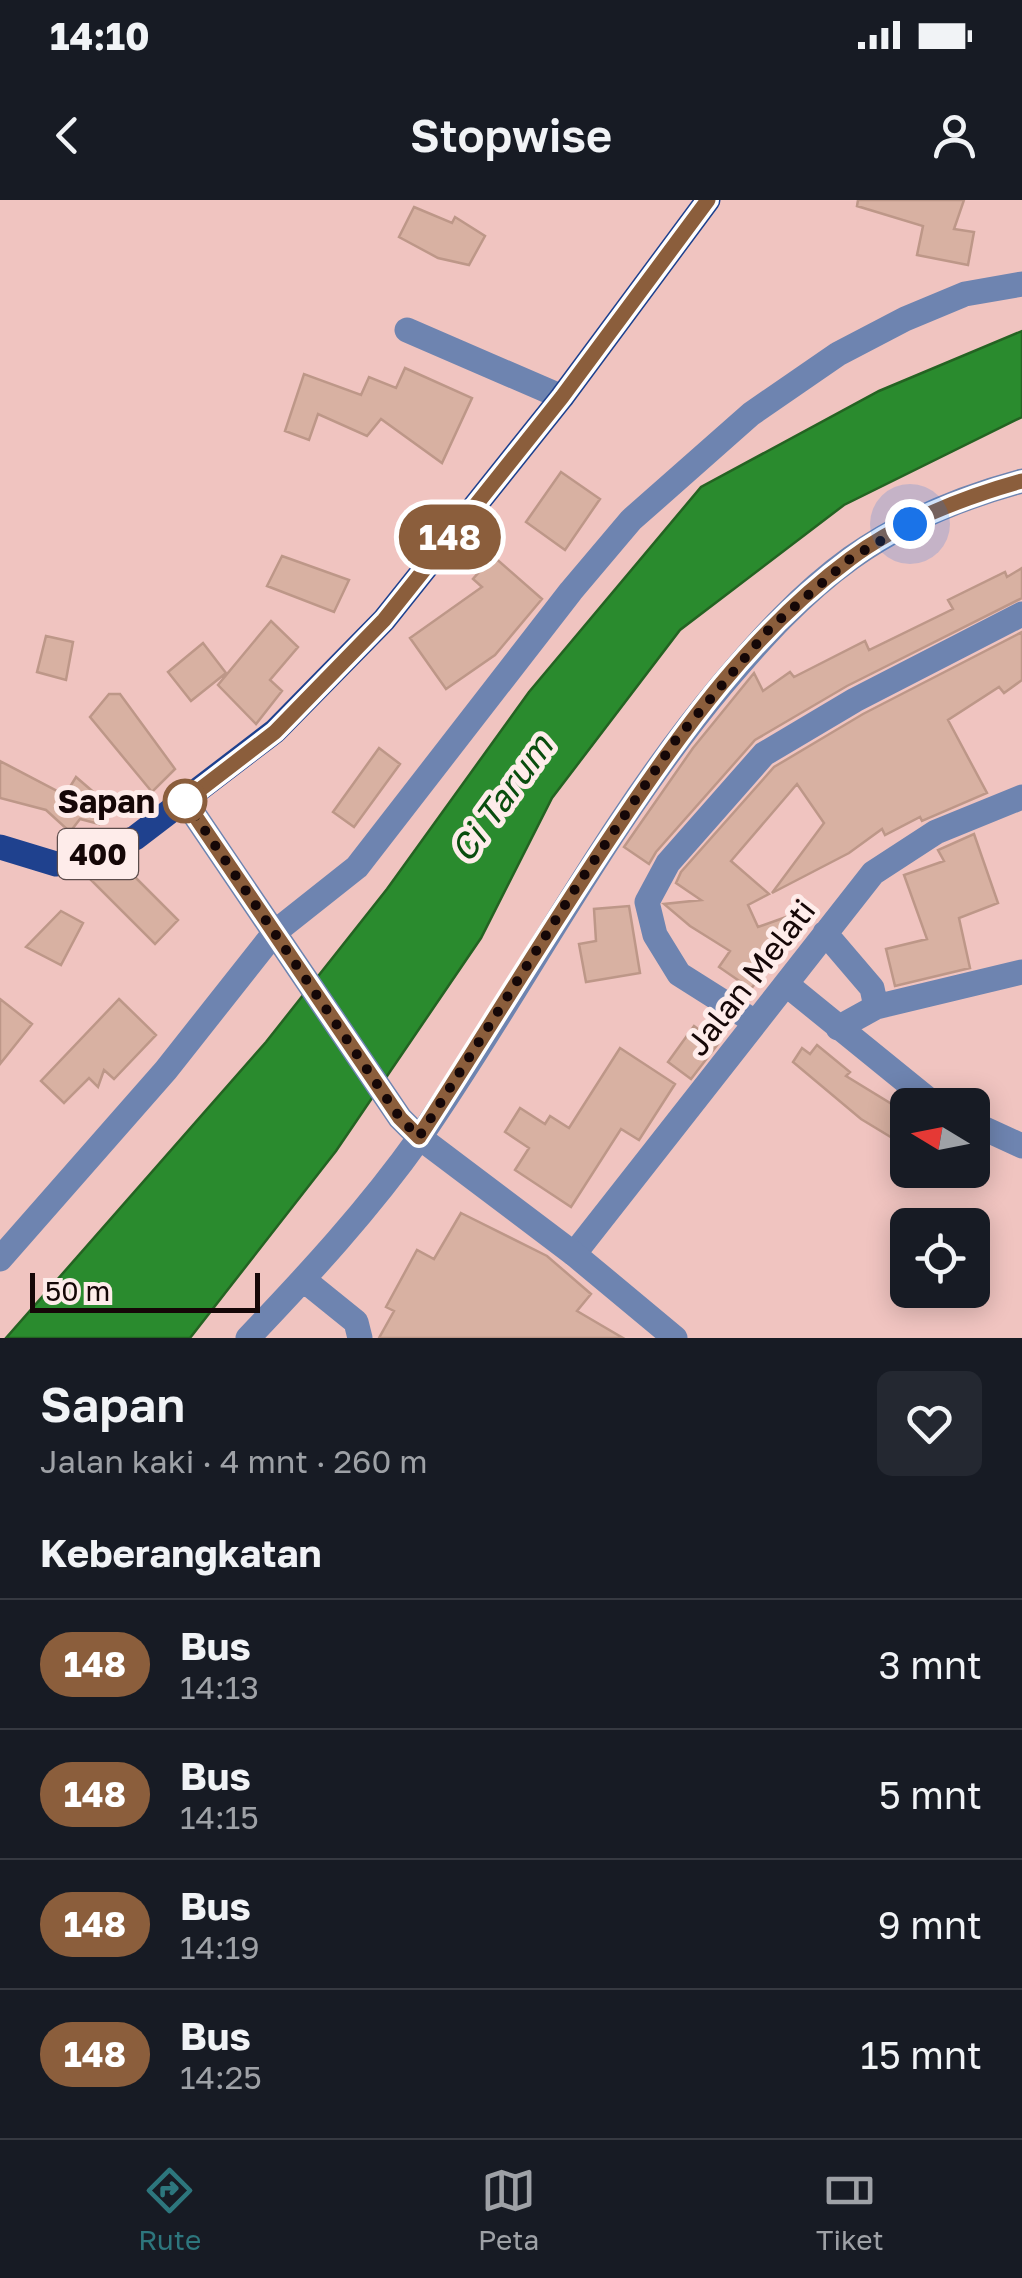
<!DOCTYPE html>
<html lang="id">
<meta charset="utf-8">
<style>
:root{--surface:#171b24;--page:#242831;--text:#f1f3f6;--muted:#9ea1a6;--line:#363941;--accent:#2d767d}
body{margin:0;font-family:"Golos Text",sans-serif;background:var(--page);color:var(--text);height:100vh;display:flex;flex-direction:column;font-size:38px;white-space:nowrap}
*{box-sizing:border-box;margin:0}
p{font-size:32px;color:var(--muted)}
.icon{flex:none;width:55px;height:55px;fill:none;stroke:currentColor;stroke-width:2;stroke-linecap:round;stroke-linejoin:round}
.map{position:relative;height:1138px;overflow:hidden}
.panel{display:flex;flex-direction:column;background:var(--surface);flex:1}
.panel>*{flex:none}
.badge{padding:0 20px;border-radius:32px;font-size:35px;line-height:65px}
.needle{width:65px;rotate:280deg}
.buttons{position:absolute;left:890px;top:888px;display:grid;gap:20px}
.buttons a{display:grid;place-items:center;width:100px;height:100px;border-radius:15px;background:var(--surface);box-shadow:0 5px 25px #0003;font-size:50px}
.scale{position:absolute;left:30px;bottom:25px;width:230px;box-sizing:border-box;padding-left:10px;border:5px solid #150707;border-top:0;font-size:28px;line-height:35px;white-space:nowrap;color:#150707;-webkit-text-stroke:8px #feecea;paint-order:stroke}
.you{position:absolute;width:50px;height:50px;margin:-25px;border:8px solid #fff;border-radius:50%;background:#1a73e8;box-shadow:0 0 0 15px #1a73e833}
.map>.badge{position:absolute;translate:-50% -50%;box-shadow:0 0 0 5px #fff}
h2{padding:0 40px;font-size:38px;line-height:90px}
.round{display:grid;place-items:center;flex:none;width:105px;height:105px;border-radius:15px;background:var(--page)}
.summary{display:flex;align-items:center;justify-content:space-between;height:170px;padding:0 40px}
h1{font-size:48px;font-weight:600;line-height:75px}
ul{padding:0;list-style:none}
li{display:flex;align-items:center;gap:30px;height:130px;padding:0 40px;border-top:2px solid var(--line)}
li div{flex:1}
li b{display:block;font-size:38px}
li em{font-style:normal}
li .badge{min-width:110px;font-weight:700;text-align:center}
.status{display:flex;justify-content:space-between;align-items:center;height:70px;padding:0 50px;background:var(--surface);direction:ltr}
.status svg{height:28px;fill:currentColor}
header{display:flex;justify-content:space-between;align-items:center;height:130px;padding:0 40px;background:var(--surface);font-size:45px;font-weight:600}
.tab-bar{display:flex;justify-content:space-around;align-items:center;height:140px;border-top:2px solid var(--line);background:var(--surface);font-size:28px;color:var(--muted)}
.tab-bar a{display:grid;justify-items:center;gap:5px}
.tab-bar .active{color:var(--accent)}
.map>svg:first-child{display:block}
</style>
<div class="status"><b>14:10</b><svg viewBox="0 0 49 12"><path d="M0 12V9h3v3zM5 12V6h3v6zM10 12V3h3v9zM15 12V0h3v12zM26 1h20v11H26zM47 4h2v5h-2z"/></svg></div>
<header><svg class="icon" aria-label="back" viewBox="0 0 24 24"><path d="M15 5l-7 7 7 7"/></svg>Stopwise<svg class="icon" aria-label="person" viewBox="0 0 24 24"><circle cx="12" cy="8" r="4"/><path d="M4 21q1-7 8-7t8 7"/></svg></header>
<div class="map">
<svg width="1022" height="1138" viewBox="0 0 1022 1138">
<rect width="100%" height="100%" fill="#f0c4c0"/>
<!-- water -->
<path fill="#2a8b2e" stroke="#246322" stroke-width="2.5" d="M1022,131v86l-178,88 -164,125 -128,168 -71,140 -145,213 -146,187h-184l260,-296 121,-153 142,-197 172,-205 178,-96z"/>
<!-- building -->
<path fill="#d8b1a2" stroke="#bd9788" stroke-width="2.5" d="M858,0h106l-10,29 20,3 -6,33 -51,-10 6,-29 -66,-20z
M414,7l38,16 3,-6 30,19 -16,29 -31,-7 -39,-21z
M405,168l67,30 -30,65 -61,-44 -14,17 -49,-22 -9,26 -24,-9 19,-57 57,21 8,-18 27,11z
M561,272l39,27 -35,51 -39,-28z
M282,356l67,24 -15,32 -67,-26z
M493,356l49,43 -47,56 -49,34 -36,-51 72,-51 -9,-8z
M1022,368v30l-175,88 -92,54 -99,112 -7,12 -25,-17 69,-99 61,-75 9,18 27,-19 4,5 71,-36 4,9 84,-41 -5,-9 57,-28 2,5z
M271,421l27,26 -28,33 12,11 -26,33 -38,-39z
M1022,432v48l-18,13 -5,-6 -51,33 39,73 -65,28 -2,-4 -35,18 -3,-6 -33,24 -77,40 52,-70 -27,-39 -66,77 38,33 -21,11 10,22 53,-19 -60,81 -32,-22 11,-16 -40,-25 -26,-22 37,-4 -25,-17 5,-11 93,-105 89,-53z
M46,436l27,6 -7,38 -29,-8z
M203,443l23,30 -35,28 -23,-29z
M109,494h11l55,75 -23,23 -62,-75z
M379,548l21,16 -46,63 -21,-15z
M0,561l65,34 11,-18 22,19 -9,11 14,7 -4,10 -19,-5 -10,13 -24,-22 -46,-12z
M974,634l24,69 -39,15 11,50 -75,18 -9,-37 41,-10 -23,-64 40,-14 -6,-11z
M120,662l58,58 -23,24 -64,-64 9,-9z
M629,706l11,67 -54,9 -7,-38 17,-3 -2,-32z
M61,711l22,12 -22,42 -35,-18z
M0,799l32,25 -32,40z
M119,799l37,36 -42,44 -10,-9 -6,17 -9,-9 -25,25 -23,-22z
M694,826l24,18 -27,35 -23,-17z
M817,845l33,27 -4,4 62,38 -14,25 -33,-20 -68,-57 9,-14 8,6z
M620,848l55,36 -36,56 -18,-11 -50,78 -56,-37 14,-22 -24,-16 15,-24 25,16 5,-8 19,12z
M461,1013l86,43 44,38 -14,17 46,27h-244l15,-27 -8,-4 31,-57 17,9z"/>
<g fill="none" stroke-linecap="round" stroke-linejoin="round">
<!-- minor -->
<path stroke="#6e84b0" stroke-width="25" d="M407,130l155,67
M825,733l47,55 4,19 -38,21
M786,784l149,121
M876,807l146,-35
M755,822l-76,-48 -24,-39 -8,-33 21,-39 96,-109 91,-54 167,-86
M972,923l50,23
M574,1054l299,-381 63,-41 86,-35
M0,1059l166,-189 109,-138 82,-65 214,-276 60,-71 120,-106 87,-60 67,-35 60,-25 57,-10
M304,1080l52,42 4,16
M248,1138c61,-64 121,-129 172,-201 103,-149 185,-312 302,-452 39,-46 79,-91 129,-127 51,-36 111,-61 171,-77"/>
<!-- tertiary -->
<path stroke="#6e84b0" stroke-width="25" d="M185,601l215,317 19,19 155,117 101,84"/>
<!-- primary -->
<path stroke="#1f418e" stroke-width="25" d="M0,647l56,17 33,-6 46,-20 140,-107 109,-111 178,-223 146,-197"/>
</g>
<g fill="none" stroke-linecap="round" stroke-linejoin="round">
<defs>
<path id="line" d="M708,0l-146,197 -178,223 -109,112 -90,69 215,317 19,19c66,-102 129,-207 197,-308 66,-99 137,-198 234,-270 48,-36 114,-62 172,-78"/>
</defs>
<!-- line casing -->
<use href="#line" stroke="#fff" stroke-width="22"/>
<!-- line -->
<use href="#line" stroke="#8b5e3c" stroke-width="15"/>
<!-- walk -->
<path stroke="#150707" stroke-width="10" stroke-dasharray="0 18" d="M185,601l215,317 19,19 158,-251 98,-145 95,-113 81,-70 59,-34"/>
</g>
<!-- markers -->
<circle fill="#fff" stroke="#8b5e3c" stroke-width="5" cx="185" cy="601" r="20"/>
<g text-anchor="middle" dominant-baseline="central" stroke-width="10" stroke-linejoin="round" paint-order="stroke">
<!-- shield labels -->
<rect fill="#feecea" stroke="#5b4c4b" stroke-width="2.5" x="58" y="629" width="80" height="50" rx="8"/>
<g font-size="30" font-weight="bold" fill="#150707">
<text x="98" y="654">400</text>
</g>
<!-- stop labels -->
<g font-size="32" font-weight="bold" fill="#150707" stroke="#feecea" text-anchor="end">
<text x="155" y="601">Sapan</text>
</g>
<!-- street labels -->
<g font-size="32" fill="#150707" stroke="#feecea">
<text transform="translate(750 777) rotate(-52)">Jalan Melati</text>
</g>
<!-- water labels -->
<g font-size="35" font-style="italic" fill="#094d0e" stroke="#feecea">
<text transform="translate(501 598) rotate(-54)">Ci Tarum</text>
</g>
</g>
</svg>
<div class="buttons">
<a><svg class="needle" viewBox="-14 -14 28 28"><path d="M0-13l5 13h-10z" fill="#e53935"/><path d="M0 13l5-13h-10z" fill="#9ea1a6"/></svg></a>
<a><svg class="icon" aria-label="locate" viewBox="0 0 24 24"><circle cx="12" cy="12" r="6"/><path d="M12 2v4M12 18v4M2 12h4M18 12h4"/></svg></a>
</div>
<div class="scale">50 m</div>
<div class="you" style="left:910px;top:324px"></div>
<b class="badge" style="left:450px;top:337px;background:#8b5e3c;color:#fff">148</b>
</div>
<section class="panel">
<div class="summary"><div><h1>Sapan</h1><p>Jalan kaki · 4 mnt · 260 m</p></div><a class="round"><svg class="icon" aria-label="heart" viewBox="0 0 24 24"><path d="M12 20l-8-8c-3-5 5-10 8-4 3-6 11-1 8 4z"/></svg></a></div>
<h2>Keberangkatan</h2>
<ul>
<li><span class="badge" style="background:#8b5e3c;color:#fff">148</span><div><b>Bus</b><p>14:13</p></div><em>3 mnt</em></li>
<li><span class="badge" style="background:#8b5e3c;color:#fff">148</span><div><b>Bus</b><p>14:15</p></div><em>5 mnt</em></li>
<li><span class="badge" style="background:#8b5e3c;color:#fff">148</span><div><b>Bus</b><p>14:19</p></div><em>9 mnt</em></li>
<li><span class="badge" style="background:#8b5e3c;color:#fff">148</span><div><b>Bus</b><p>14:25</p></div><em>15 mnt</em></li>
</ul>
</section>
<nav class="tab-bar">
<a class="active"><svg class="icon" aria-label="directions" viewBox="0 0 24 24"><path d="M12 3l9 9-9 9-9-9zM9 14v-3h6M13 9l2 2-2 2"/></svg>Rute</a>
<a><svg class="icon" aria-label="map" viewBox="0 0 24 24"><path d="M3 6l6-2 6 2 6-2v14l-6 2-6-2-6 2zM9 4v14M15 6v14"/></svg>Peta</a>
<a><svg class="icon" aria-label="tickets" viewBox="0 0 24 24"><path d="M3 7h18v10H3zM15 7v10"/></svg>Tiket</a>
</nav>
